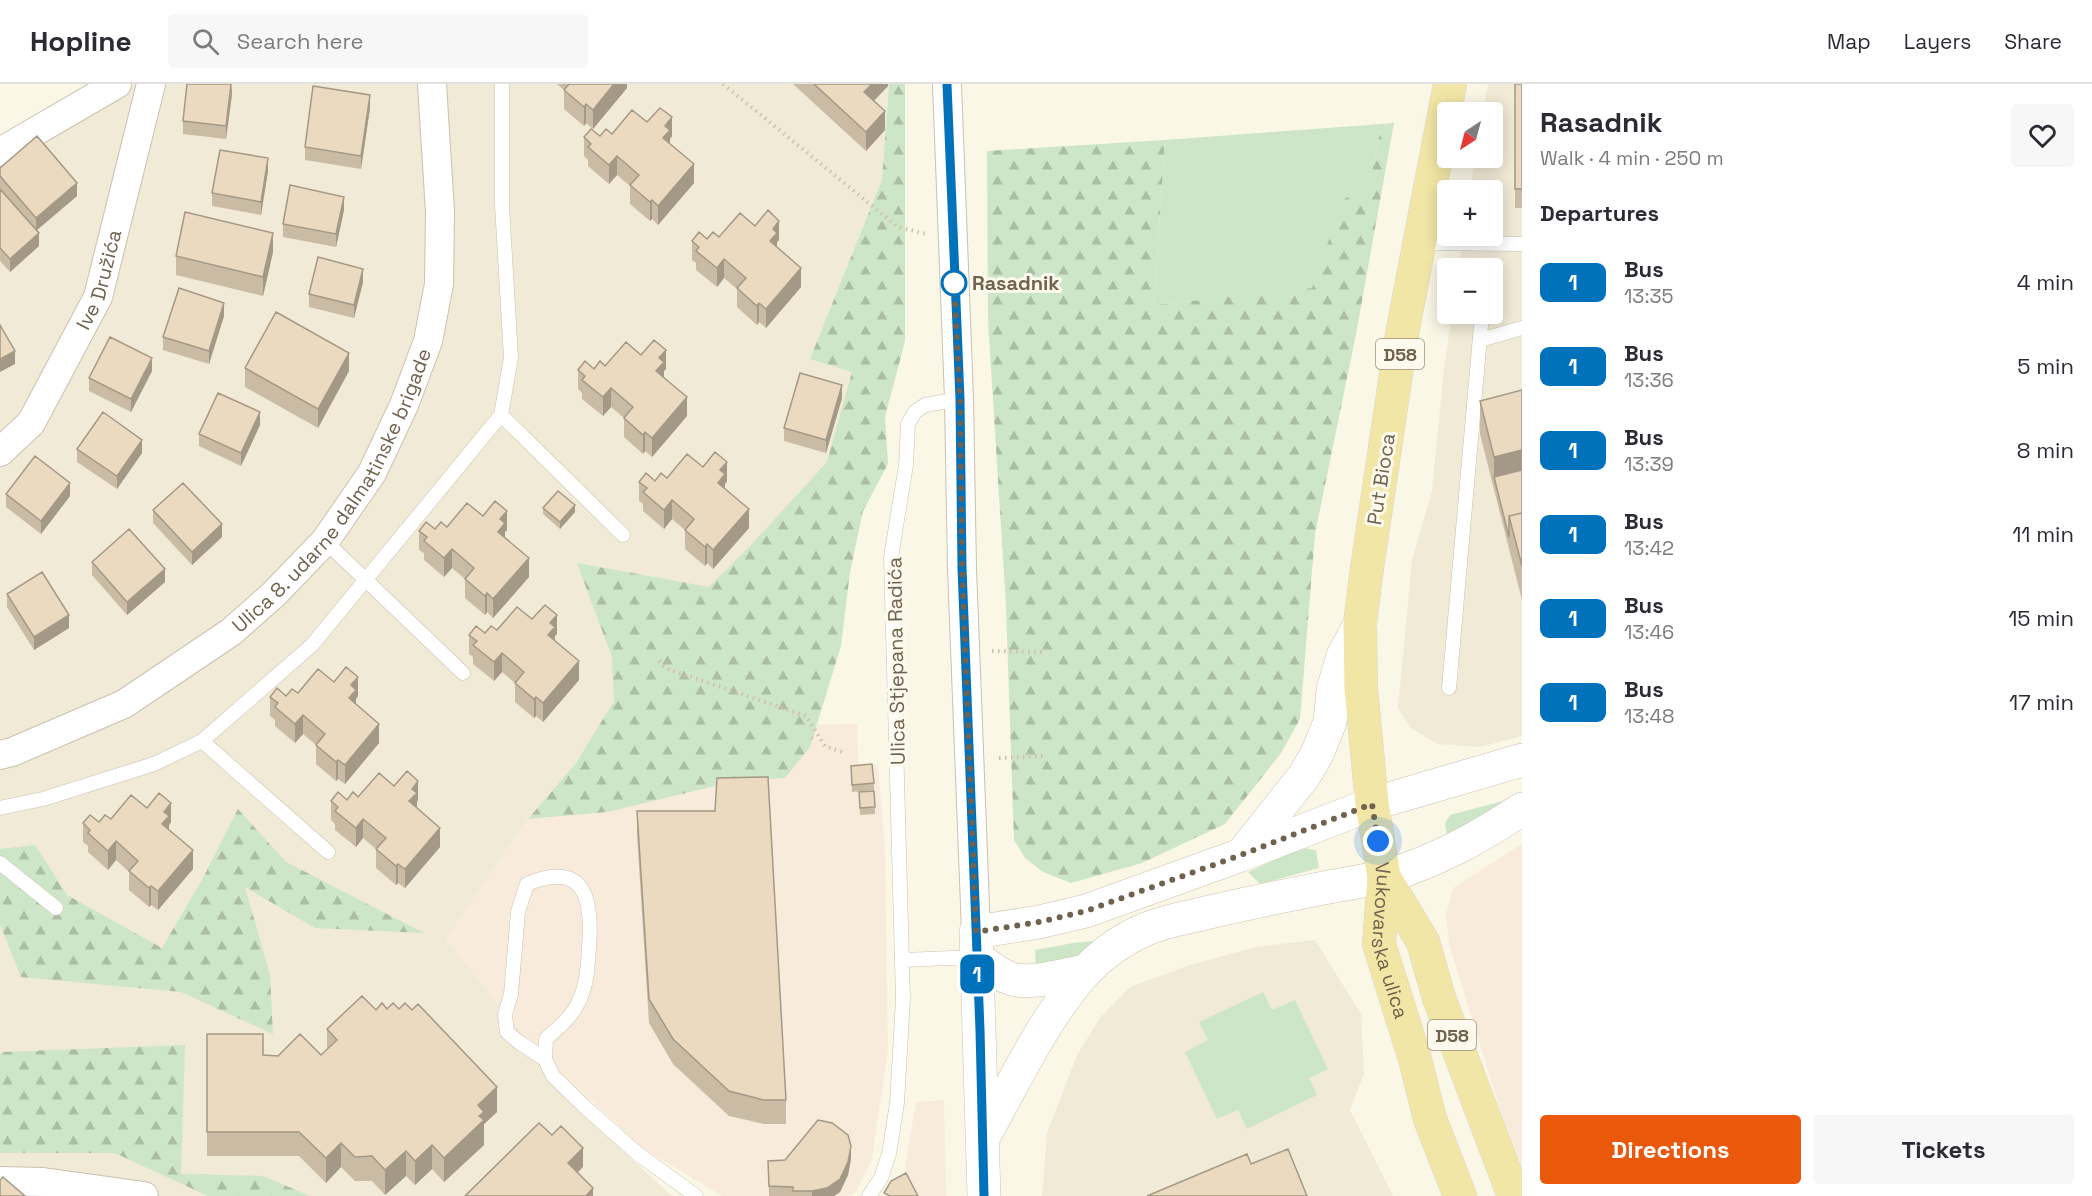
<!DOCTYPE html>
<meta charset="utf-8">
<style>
:root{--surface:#fff;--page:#f7f7f7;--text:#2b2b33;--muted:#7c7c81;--line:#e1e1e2;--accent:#ea580c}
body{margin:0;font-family:"Space Grotesk",sans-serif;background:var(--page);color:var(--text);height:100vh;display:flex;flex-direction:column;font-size:22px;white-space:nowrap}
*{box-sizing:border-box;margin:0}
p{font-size:20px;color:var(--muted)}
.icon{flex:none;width:33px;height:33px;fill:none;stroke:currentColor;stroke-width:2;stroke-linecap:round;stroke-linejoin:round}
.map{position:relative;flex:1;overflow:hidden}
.drawer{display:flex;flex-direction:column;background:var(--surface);width:570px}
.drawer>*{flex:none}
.badge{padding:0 12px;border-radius:9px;font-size:21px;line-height:39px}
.needle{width:39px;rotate:216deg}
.fabs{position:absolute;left:1437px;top:18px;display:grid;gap:12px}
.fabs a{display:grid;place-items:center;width:66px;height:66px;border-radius:6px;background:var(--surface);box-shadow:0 3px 15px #0003;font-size:30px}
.you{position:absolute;width:30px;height:30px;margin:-15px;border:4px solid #fff;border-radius:50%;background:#1a73e8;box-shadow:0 0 0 9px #1a73e833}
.map>.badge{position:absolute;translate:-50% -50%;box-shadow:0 0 0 3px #fff}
h2{padding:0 18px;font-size:22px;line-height:54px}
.round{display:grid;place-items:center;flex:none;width:63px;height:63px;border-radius:6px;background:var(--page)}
.headline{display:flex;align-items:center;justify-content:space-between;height:102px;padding:0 18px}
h1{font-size:28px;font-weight:600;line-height:45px}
.action{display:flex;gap:12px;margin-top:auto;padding:12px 18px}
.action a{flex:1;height:69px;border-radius:6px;background:var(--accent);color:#fff;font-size:24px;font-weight:600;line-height:69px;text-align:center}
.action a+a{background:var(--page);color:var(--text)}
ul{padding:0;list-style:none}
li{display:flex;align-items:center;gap:18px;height:84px;padding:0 18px}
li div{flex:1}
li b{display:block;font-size:22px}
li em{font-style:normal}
li .badge{min-width:66px;font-weight:700;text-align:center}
header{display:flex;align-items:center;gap:36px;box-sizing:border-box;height:84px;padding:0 30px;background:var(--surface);border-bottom:2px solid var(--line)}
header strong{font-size:28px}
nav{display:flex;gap:33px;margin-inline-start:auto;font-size:21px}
.search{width:420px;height:54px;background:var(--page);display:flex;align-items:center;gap:15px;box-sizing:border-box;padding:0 21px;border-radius:6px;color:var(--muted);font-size:22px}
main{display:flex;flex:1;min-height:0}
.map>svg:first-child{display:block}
</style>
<header>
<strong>Hopline</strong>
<div class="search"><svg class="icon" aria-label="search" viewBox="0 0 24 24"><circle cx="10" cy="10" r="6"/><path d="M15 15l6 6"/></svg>Search here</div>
<nav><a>Map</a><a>Layers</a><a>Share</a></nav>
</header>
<main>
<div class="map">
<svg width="1522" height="1112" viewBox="0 0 1522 1112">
<defs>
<pattern id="forest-firs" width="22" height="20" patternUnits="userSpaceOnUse" patternTransform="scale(1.5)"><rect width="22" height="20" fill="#cde6c7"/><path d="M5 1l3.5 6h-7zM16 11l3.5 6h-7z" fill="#abbea4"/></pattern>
</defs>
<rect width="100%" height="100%" fill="#faf7e7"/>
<!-- residential -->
<path fill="#f1ead6" d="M130,0h759l-24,325 -47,73 -204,219 -38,62 -48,56 -82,120 150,187 76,70h-672v-1030z
M1488,0h34v652l-42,11 -43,-3 -26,-16 -13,-20 14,-148 20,-69 12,-123 8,-54h40v-46h-33l4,-32h29v-46h-22l5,-32h17v-46h-9z
M1315,856l46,74 3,60 -14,36 43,86h-351l5,-63 30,-78 23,-37 30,-31 60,-22 66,-18z"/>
<!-- commercial -->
<path fill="#f9ebdc" d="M857,640l1,40 20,1 7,86 3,198 -16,110 -17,34 -5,3h-128l-78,-47 -112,-103 -86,-107 82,-120 80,-7 128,-31 74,-34 7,-22z
M1522,760v323l-18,-45 -55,-178 -3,-30 7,-26z
M944,1016l2,96h-60l17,-17 13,-77z"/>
<!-- green -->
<path fill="#cde6c7" d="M1394,39l-14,9 -10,49 -27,19 -30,88 -159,17 11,-165z
M1503,717l6,7 -62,29 -2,-14 5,-8z
M1302,764l14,2 3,18 -59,16 -12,-12z
M1095,857l2,5 -33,17 -28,7 -1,-20 38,-7z
M1263,908l9,18 23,-10 33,69 -19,9 8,17 -70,34 -9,-19 -21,9 -32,-67 23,-12 -9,-18z"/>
<!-- forest -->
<path fill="url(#forest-firs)" d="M889,0h16v257l-20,76 3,47 -25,47 -13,61 -9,74 -31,101 -25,31 -49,3 -128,31 -80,7 48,-56 38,-62 -2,-44 -35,-94 132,24 42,-42 76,-83 25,-90 -42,-13 72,-179z
M1394,39l-38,211 -41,200 -15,185 -19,34 -56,71 -83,39 -71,20 -28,-11 -18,-14 -11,-18 -8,-233 -18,-287 -1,-169 178,-11 -11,165 158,-17 31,-88 27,-19 10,-49z
M238,725l48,53 138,71 -109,-5 -70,-41 25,88 3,59 -92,-42 -160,-15 -21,-53v-75l35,-4 32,50 95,53 41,-70z
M185,961l-4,129 82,2 47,20h-102l-93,-43h-115v-99l4,-2z"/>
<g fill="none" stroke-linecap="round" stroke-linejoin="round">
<defs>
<path id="service" d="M1420,159l102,1
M1480,256l42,-12
M501,331l122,120
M325,457l138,132
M1449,604l33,-374
M202,657l126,111
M0,724l43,-9 111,-35 48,-23 110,-96 189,-230 10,-57 -9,-153v-121
M0,779l56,45
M903,876l73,-3
M545,975l-25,-16 -13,-11 -2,-17 6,-21 7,-82 9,-28c57,-24 66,14 62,63 -1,18 -2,38 -10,54 -6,15 -22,28 -33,38l-1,20 8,17 33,32 52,46 58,42
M869,1112l12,-18 8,-24 8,-51 6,-104 -12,-442 15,-92 2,-41 7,-12 10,-7 34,-6"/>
<g id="minor">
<path d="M947,0l12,315 3,170 14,363"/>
<path d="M0,68l117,-68"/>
<path id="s1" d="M0,368l31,-29 67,-126 53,-213"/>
<path id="s2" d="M0,671l12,-3 112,-48 107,-72 43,-38 51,-53 47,-68 32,-68 24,-64 11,-57 1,-72 -8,-128"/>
<path d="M0,1097l43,1 101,14"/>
</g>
<path id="tertiary" d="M1372,720l150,-44
M1384,793c52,-16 93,-38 138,-68"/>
<path id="secondary" d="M1242,770l62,-78 13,-22 13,-32 3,-32 10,-34 17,-32
M976,873c11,8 22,18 36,22 20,6 54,-5 74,-8
M983,1054c30,-54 61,-120 102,-166 16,-17 38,-33 59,-42 22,-10 47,-13 70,-19 57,-13 112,-24 170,-34
M984,1112l-8,-264 63,-10 47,-11 155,-56 131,-51"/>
<g id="primary">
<path id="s3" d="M1450,0l-48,250 -36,241 -6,49 1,63 11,117 12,73 -5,67 36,115 15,60 30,77"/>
<path d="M1384,793l39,65 16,56 75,198"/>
</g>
</defs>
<!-- service casing -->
<use href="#service" stroke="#cbc1ae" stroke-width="15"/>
<!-- minor casing -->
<use href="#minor" stroke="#cbc1ae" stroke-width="30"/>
<!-- tertiary casing -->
<use href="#tertiary" stroke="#cbc1ae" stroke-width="34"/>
<!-- secondary casing -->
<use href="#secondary" stroke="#cdc2ac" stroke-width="34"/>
<!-- primary casing -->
<use href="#primary" stroke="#dad6d1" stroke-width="34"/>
<!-- path -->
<path stroke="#d2c0a5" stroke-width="4" stroke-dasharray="1.5 4.5" stroke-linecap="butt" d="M723,0l175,143 28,7
M992,567l54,1
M659,577l6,7 141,48 19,30 17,6
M999,674l44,-2"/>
<!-- service -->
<use href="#service" stroke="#fff" stroke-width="14"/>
<!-- minor -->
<use href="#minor" stroke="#fff" stroke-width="28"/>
<!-- tertiary -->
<use href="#tertiary" stroke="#fff" stroke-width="33"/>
<!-- secondary -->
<use href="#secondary" stroke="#fff" stroke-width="33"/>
<!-- primary -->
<use href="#primary" stroke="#f2e6a6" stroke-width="33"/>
</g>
<!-- wall -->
<path fill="#cabba4" d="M557,0h70v4l-34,41 -7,-6 -2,3 -20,-17v-19z
M793,0h95v2l-14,15 11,29 -19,21z
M1515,0h7v124h-7z
M232,10l-6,45 -43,-5v-13z
M370,24l-9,61 -56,-9v-13z
M647,38l25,14 -2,3v5l24,39 -36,42 -6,-6 -2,2 -20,-17v-18l-13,-11 -8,9 -21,-18v-6l-4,-4v-19l16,-1 12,-2z
M0,84l77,28 -41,34 3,16 -29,26 -10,-11z
M268,87l-7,44 -49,-9v-13z
M344,126l-8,37 -53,-10v-13z
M755,142l24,14 -2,2v5l24,40 -35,41 -7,-6 -2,3 -20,-18v-18l-13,-11 -7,9 -21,-17v-7l-4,-3v-19l27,-4z
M273,168l-10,44 -87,-21v-19z
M363,198l-9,36 -45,-11v-13z
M224,232l-15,48 -46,-14v-13z
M641,271l25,14 -2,2v6l23,39 -35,41 -7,-6 -2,3 -19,-17v-19l-13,-11 -8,9 -21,-17v-6l-4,-4v-19l16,-1 11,-3z
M245,284l104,3 -31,57 -73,-41z
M152,287l-21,41 -42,-21v-13z
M1522,306v210l-42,-166v-33z
M842,314l-16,55 -42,-12v-13z
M260,341l-19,41 -42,-20v-12z
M77,365l65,4 -25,36 -40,-27z
M703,383l24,14 -2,3v4l24,40 -36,41 -6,-6 -2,3 -20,-17v-19l-13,-11 -8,10 -21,-18v-7l-4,-3v-19l16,-1 12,-3z
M6,410l64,2 -29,38 -35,-27z
M543,424l32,4 -15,17 -17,-15z
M153,426l69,27 -30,28 -39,-42z
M447,443l60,3 -2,2v5l24,40 -36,41 -6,-6 -2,3 -20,-17v-19l-13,-11 -8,9 -20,-17v-7l-5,-3v-19l16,-2z
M92,478l73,20 -38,33 -35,-40z
M7,510l62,34 -35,22 -27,-43z
M532,535l25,15 -2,2v5l24,39 -36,42 -7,-6 -2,2 -19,-16v-19l-13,-11 -8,9 -21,-17v-7l-4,-3v-19l16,-2z
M334,598l24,14 -2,3v5l23,39 -34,41 -7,-5 -2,2 -20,-17v-19l-13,-11 -8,9 -20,-17v-6l-5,-4v-19l16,-1 12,-3z
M851,682l23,17v7l-22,2z
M394,702l24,14 -1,2v6l23,39 -35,41 -7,-5 -2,2 -20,-17v-19l-13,-11 -7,9 -21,-17v-6l-4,-4v-19l16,-1z
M859,708l16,15v7l-15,1z
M147,724l24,14 -2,3v5l24,39 -35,41 -7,-5 -2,2 -20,-17v-18l-13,-12 -8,10 -20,-18v-6l-5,-4v-19l16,-1 12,-3z
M637,727l149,289v24h-22l-35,-8 -56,-52 -24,-41 -12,-188z
M387,925l110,103 -13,12v21l-40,37 -12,-13 -17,16 -9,-9 -21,19 -13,-14h-17l-14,-14 -15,16 -27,-27h-92v-122l56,21h58l6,-6v-20l49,-19z
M851,1075l-3,16 -8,17 -6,4h-65l-1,-35z"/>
<!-- shaded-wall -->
<path fill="#a49986" d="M232,0v10l-6,45v-13z
M614,0h13v4l-34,41v-19z
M872,0h16v2l-24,25v-19z
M370,11v13l-9,61v-13z
M586,20v19l-2,3v-19z
M885,27v19l-19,21v-19z
M672,33v19l-2,3v10l-7,-11 2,-12z
M617,72v19l-8,9v-19z
M268,74v13l-7,44v-13z
M694,80v19l-36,42v-19z
M77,99v13l-41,35v-13z
M344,113v13l-8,37v-13z
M652,116v19l-2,2v-19z
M779,137v19l-2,2v10l-7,-11 3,-12z
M39,149v13l-29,26v-13z
M273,149v19l-10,44v-19z
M724,175v19l-7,9v-19z
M801,184v19l-35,41v-19z
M363,185v13l-9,36v-13z
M224,219v13l-15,48v-13z
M759,219v19l-2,3v-19z
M666,266v19l-2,2v10l-8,-10 3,-13z
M15,267v13l-15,8v-13z
M349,269v18l-31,57v-19z
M152,274v13l-21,41v-13z
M842,301v13l-16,55v-13z
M611,304v19l-8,9v-19z
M687,313v19l-35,41v-19z
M260,328v13l-19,41v-13z
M645,348v19l-2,3v-19z
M142,356v13l-25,36v-13z
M1522,366v33l-28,-6v-20z
M727,378v19l-2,3v9l-7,-10 2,-13z
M70,399v13l-29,38v-13z
M672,416v19l-8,10v-19z
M575,421v7l-15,17v-7z
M749,425v19l-36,41v-19z
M507,427v19l-2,2v10l-7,-10 2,-13z
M222,440v13l-30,28v-13z
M707,460v19l-2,3v-19z
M452,465v19l-8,9v-19z
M529,474v19l-36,41v-19z
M165,485v13l-38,33v-13z
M487,509v19l-2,3v-19z
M69,531v13l-35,22v-13z
M557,531v19l-2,2v10l-7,-11 2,-12z
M502,569v19l-8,9v-19z
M579,577v19l-36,42v-19z
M358,593v19l-2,3v10l-7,-11 2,-13z
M536,613v19l-2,2v-19z
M303,631v19l-8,9v-19z
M379,640v19l-34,41v-19z
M338,676v19l-2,2v-19z
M418,697v19l-1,2v10l-8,-11 3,-12z
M171,719v19l-2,3v10l-7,-11 2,-12z
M363,735v19l-7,9v-19z
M440,744v19l-35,41v-19z
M116,757v19l-8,10v-19z
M193,766v19l-35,41v-19z
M398,780v19l-2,2v-19z
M151,802v19l-2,2v-19z
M497,1003v25l-13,12v21l-40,37v-24l34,-53z
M341,1059v24l-15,16v-25z
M432,1061v24l-17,16v-24z
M851,1062v13l-3,16 -8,17 -6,4h-22v-5z
M583,1064v19l-15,15v-19z
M406,1067v25l-21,19v-25z
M593,1104v8h-7z"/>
<!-- building -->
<path fill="#ebdabf" stroke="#a49986" stroke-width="1.5" d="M187,0h44l-5,42 -43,-5z
M569,0h45l-21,26 -7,-6 -2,3 -20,-17z
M814,0h58l-8,8 21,19 -19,21z
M1515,0h7v105h-7z
M313,2l57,9 -9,61 -56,-9z
M660,24l12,9 -7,9 5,4 -7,8 31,26 -36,42 -6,-6 -2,2 -20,-17 9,-10 -22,-19 -8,9 -21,-18 3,-3 -7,-7 7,-8 9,7 6,-7 6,5 20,-24 15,12z
M37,52l40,47 -41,35 -36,-42v-8z
M220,66l48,8 -7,44 -49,-9z
M290,101l54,12 -8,37 -53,-10z
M0,105l39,44 -29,26 -10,-11z
M768,126l11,11 -6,8 4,4 -7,8 31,27 -35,41 -7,-6 -2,3 -20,-18 9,-10 -22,-19 -7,9 -21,-17 3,-4 -7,-6 7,-9 8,7 6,-7 6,5 21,-24 15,13z
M185,128l88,21 -10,44 -87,-21z
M318,173l45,12 -9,36 -45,-11z
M179,204l45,15 -15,48 -46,-14z
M276,228l73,41 -31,56 -73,-41z
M0,241l15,26 -15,8z
M110,253l42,21 -21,41 -42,-21z
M654,256l12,10 -7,8 5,4 -8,9 31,26 -35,41 -7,-6 -2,3 -19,-17 9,-11 -22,-19 -8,9 -21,-17 3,-4 -7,-6 7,-9 9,8 6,-8 5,5 21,-24 15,13z
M800,289l42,12 -16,55 -42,-12z
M1522,306v60l-28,7 -14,-56z
M218,309l42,19 -19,41 -42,-19z
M103,328l39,28 -25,36 -40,-27z
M715,368l12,10 -7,8 5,4 -7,9 31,26 -36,41 -6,-6 -2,3 -20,-17 9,-11 -22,-19 -8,10 -21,-18 4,-4 -8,-6 7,-9 9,8 6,-8 6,5 20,-24 16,13z
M35,372l35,27 -29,38 -35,-27z
M1522,386v43l-13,3v21l-15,-60z
M183,399l39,41 -30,28 -39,-42z
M558,407l17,14 -15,17 -17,-14z
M495,417l12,10 -7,8 5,4 -7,9 31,26 -36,41 -6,-6 -2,3 -20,-17 9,-11 -22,-19 -8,9 -20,-17 3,-4 -8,-6 7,-9 9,7 6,-7 6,5 20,-24 16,13z
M1522,429v53l-13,-50z
M129,445l36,40 -38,33 -35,-40z
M42,488l27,43 -35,22 -27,-43z
M545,521l12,10 -7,8 5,4 -7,8 31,26 -36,42 -7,-6 -2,2 -19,-16 9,-11 -22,-19 -8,9 -21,-17 4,-4 -8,-6 7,-9 9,7 6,-7 6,4 20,-23 15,12z
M346,583l12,10 -7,8 5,5 -7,8 30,26 -34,41 -7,-5 -2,2 -20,-17 9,-11 -22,-19 -8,9 -20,-17 3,-4 -8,-6 7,-9 9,8 6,-7 6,4 20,-24 16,13z
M872,680l2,19 -22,2 -1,-19z
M407,687l11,10 -6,8 5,4 -8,8 31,27 -35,41 -7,-5 -2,2 -20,-17 10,-11 -23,-19 -7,9 -21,-17 3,-4 -7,-6 7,-9 9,8 6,-8 5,5 21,-24 15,13z
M768,693l18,323h-22l-35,-9 -56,-52 -24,-40 -12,-188h78l2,-33z
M874,707l1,16 -15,1 -1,-16z
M159,709l12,10 -7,9 5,4 -7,8 31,26 -35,41 -7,-5 -2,2 -20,-17 9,-10 -22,-20 -8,10 -20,-18 2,-3 -7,-7 7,-8 9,7 6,-7 6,4 20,-24 16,13z
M362,912l14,14 6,-7 5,6 6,-6 6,6 6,-6 7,7 6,-6 79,83 -19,18 6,7 -5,4 5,4 -40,38 -12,-13 -17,16 -9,-10 -21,19 -13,-14 -17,1 -14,-14 -15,15 -27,-26h-92v-98h56v21l15,1 22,-22 21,21 16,-15 -10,-11z
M818,1036l14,3 16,12 3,11 -3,16 -8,17 -13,9 -15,3h-19v-4l-24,-1 -1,-25 17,-1z
M539,1039l13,12 9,-9 22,22 -15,15 25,25 -7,8h-121z
M1288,1065l19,47h-160l100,-42 4,10z
M906,1089l12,23h-28l-6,-3 7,-12z
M3,1093l22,19h-25v-16z"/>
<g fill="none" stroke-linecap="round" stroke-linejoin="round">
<defs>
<path id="line" d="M947,0l13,315 2,169 18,462 4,166"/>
</defs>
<!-- line casing -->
<use href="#line" stroke="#fff" stroke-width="14"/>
<!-- line -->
<use href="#line" stroke="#0072bc" stroke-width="9"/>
<!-- walk -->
<path stroke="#71624e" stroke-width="6" stroke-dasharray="0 10.8" d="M954,199l6,116 2,169 14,364 63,-10 47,-11 155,-56 131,-51 6,37"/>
</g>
<!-- markers -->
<circle fill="#fff" stroke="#0072bc" stroke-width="3" cx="954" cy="199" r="12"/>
<g text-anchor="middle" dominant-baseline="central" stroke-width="6" stroke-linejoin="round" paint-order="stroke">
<!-- shield labels -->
<g fill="#fdfaed" stroke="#9b907e" stroke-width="1.5">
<rect x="1376" y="255" width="48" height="30" rx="4.5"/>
<rect x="1428" y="936" width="48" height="30" rx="4.5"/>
</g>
<g font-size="18" font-weight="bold" fill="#71624e">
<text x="1400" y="270">D58</text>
<text x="1452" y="951">D58</text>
</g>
<!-- street labels -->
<g font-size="20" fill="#71624e" stroke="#fdfaed">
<text stroke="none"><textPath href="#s1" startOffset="202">Ive Družića</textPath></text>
<text transform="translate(1381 395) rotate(-81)">Put Bioca</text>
<text stroke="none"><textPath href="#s2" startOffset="440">Ulica 8. udarne dalmatinske brigade</textPath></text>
<text transform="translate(896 577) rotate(-91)">Ulica Stjepana Radića</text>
<text stroke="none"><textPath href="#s3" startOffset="867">Vukovarska ulica</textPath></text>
</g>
<!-- stop labels -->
<g font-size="20" font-weight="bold" fill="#71624e" stroke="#fdfaed" text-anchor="start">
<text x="972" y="199">Rasadnik</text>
</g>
</g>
</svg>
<div class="fabs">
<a><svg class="needle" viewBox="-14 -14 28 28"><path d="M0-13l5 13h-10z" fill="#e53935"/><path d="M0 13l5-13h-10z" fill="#7c7c81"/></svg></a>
<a>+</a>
<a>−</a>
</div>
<div class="you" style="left:1378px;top:757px"></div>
<b class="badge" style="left:977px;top:890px;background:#0072bc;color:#fff">1</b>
</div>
<section class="drawer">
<div class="headline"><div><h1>Rasadnik</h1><p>Walk · 4 min · 250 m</p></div><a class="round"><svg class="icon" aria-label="heart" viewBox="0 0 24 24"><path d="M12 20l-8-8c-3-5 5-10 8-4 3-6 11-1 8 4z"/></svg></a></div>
<h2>Departures</h2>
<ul>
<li><span class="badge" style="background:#0072bc;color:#fff">1</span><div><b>Bus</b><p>13:35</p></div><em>4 min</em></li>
<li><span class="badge" style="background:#0072bc;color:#fff">1</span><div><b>Bus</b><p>13:36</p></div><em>5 min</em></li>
<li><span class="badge" style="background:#0072bc;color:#fff">1</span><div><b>Bus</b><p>13:39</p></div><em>8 min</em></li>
<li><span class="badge" style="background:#0072bc;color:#fff">1</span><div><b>Bus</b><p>13:42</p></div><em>11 min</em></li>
<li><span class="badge" style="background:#0072bc;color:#fff">1</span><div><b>Bus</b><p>13:46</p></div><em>15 min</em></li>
<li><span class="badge" style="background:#0072bc;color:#fff">1</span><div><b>Bus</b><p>13:48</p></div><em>17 min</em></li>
</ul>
<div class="action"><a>Directions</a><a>Tickets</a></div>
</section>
</main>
